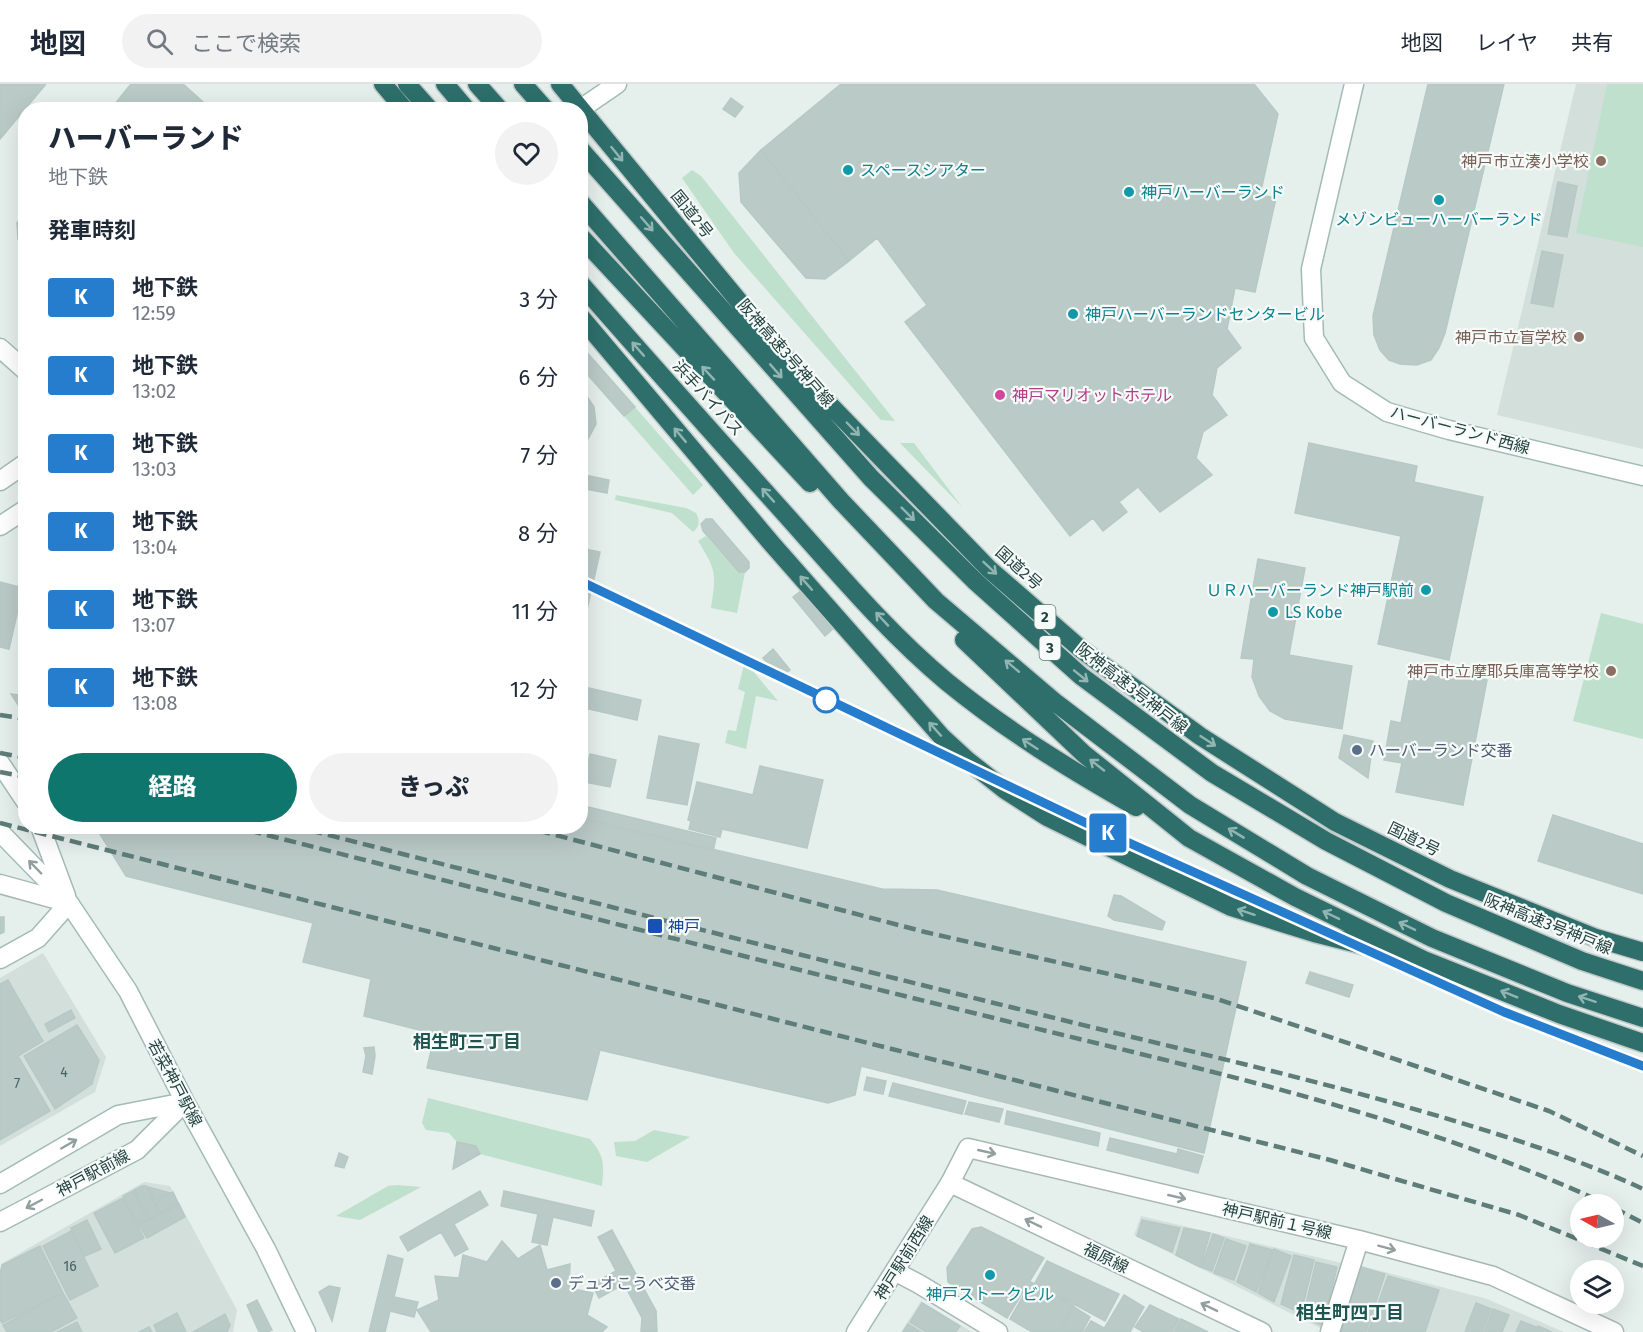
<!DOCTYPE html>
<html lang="ja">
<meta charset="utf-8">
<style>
:root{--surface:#fff;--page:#f2f2f3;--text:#1f2937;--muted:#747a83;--line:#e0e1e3;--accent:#0f766e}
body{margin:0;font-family:"Fira Sans","Noto Sans JP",sans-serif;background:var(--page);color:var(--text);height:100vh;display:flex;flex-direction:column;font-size:22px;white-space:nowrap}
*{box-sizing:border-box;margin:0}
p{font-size:20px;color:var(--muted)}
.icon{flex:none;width:33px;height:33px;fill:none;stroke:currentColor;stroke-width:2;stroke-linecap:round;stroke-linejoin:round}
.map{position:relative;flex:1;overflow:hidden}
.side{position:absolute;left:18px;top:18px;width:570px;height:732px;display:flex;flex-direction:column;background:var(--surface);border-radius:24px;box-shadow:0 6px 24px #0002}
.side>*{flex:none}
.badge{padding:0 12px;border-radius:4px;font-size:21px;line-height:39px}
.needle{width:39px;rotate:278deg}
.controls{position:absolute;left:1570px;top:1110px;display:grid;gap:12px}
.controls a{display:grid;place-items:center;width:54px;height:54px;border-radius:50%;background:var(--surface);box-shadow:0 6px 24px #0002;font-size:30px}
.map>.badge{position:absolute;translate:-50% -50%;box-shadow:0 0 0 3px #fff}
h2{padding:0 30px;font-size:22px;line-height:54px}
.round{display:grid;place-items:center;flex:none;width:63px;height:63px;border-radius:32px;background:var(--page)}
.overview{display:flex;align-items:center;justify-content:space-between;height:102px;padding:0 30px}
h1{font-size:28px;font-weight:800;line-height:45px}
.button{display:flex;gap:12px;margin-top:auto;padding:12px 30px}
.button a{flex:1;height:69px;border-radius:36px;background:var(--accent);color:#fff;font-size:24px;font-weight:800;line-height:69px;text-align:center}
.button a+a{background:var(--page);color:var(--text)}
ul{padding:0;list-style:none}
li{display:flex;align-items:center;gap:18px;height:78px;padding:0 30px}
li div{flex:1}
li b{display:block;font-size:22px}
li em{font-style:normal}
li .badge{min-width:66px;font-weight:700;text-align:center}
header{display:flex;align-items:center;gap:36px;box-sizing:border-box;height:84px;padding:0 30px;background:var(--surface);border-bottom:2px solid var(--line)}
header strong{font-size:28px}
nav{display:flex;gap:33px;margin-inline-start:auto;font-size:21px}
.search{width:420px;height:54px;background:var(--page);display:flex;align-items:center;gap:15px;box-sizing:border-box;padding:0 21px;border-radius:33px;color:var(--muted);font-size:22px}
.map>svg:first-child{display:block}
</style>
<header>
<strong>地図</strong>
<div class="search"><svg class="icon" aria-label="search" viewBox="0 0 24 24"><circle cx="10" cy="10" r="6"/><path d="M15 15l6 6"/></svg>ここで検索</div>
<nav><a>地図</a><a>レイヤ</a><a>共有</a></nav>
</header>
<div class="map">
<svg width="1643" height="1248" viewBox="0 0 1643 1248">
<rect width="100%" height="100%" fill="#e5efec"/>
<!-- built -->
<path fill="#d3dfdb" d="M1576,0h67v365l-146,-34z
M43,869l63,104 -11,35 -95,54v-168z
M144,1098l26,4 67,124 -4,22h-233l1,-68z
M1141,1132l201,47 -18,67 -190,-95z
M1358,1181l129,34 77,33h-226z
M921,1217l51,31h-71z"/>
<!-- green -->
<path fill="#bee0cc" d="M1607,0h36v163l-67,-14z
M692,86l9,6 194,245 -14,-1 -147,-167 -52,-75z
M635,323l68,78 -10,10 -69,-79z
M900,359h14l48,64z
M616,411l70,13 10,5c4,8 4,13 -3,19l-21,-19 -57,-13z
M706,452l33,36h6l-8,41 -26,-5c5,-34 6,-37 -13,-67z
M1601,529l42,11v115l-70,-18z
M747,580l31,37 -22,-5 -10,53 -21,-6 3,-13 8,1 9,-39 -7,-3 6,-24z
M428,1014l162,41c15,18 14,25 12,47l-122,-32 -4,-8 -19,-4 -8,-9 -23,-3 -4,-7z
M654,1046l36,7 -43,25 -31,-6 -2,-14 21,-1z
M397,1101l24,2 -61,33 -24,-4 52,-30z"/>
<!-- building -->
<path fill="#bacac6" stroke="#b7c9c4" stroke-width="1.5" d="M0,0h46l-46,55z
M131,0h52l29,26h-102z
M841,0h413l24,30 -18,81 16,3 -21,94 -20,-4 -8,41 14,19 -24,20 -5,27 15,20 -24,17 -7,26 16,17 -52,37 -22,-25 -19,15 8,10 -24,19 -10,-13 -23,18 -165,-214 22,-17 -50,-67 -28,23 -88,-111z
M1428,0h76l-59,249 -6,15 -8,12 -14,5 -17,-1 -11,-4 -9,-10 -6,-15 -1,-19z
M731,14l12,9 -8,10 -12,-8z
M761,66l88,111 -24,18 -19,-1 -65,-76 -2,-29z
M1558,98l19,4 -10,51 -19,-3z
M26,128v33l-8,-6 -1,-16z
M1542,167l21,4 -10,52 -22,-4z
M584,265l51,58 -11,9 -44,-50v-14z
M580,307l5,2 9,14 2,17 -8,15 -8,5z
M1309,359l108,23 -3,16 69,15 -34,163 -71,-16 23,-108 -106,-23z
M580,390l29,6 -2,13 -27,-5z
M706,435h6l37,43v6l-4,4h-6l-36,-41 -2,-7z
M580,464l20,4 -18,80h-2z
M1258,475l47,9 -16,87 63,11 -10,63 -57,-10 -15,-8 -11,-15 -7,-19 2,-18 -13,-1z
M0,498l23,6 -14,61 -9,-2z
M802,506l32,38 -9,8 -32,-39z
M773,565l17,21 -10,8 -17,-20z
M1412,581l75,15 -24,125 -67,-13 6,-29 -18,-3 7,-39 10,2z
M580,602l61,14 -4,20 -57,-13z
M11,610l15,2v21z
M1344,651l29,6 -5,37 -29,-20z
M659,652l40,8 -12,61 -40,-7z
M590,670l26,6 -6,27 -26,-5z
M760,682l63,14 -16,68 -85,-19 -2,8 -31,-8 2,-8 -3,-1 9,-38 56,13z
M580,721l136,33 -3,13 -133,-33z
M1553,731l90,29v50l-105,-33z
M580,734l302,71 55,1 309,72 -42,191 -343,-87 -6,29 -27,8 -228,-53 -13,50 -160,-32 8,-34 -71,-18 7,-37 -68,-17 10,-39 -187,-47 -31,-50h485z
M1114,811l7,1 44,26 -3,8 -48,-10 -6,-4z
M0,833h4v15l-4,2z
M1310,888l43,13 -4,12 -43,-14z
M8,896l35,61 -25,15 32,55 -50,29v-156z
M71,926l4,8 -26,14 -4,-8z
M77,941l22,35 -7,24 -37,25 -31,-53z
M374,963l1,9 -3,18 -9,-2 3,-16 -2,-8z
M867,993l19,4 -3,13 -19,-4z
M893,999l73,18 -4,13 -73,-18z
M969,1018l34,7 -4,13 -34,-8z
M1007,1027l93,22 -2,13 -93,-22z
M1110,1054l67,16 1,-5 25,7 -5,17 -91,-23z
M457,1058l19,4 4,8 -27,15z
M339,1069l9,4 -4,11 -9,-2z
M142,1102h4l14,27 -11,6 -15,-29z
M148,1103l22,6 -15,7z
M133,1107l15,28 -10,5 -15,-28z
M480,1107l8,14 -34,19 14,25 -13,7 -14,-24 -33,19 -8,-14z
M504,1107l90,20 -3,15 -38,-9 -6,28 -15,-3 6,-28 -37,-8z
M173,1108l5,11 -17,10 -6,-11z
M123,1114l21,40 -29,15 -21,-40z
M179,1120l6,13 -38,21 -8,-13z
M87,1136l14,29 -16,7 -14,-28z
M1142,1136l38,8 -8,24 -35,-16z
M981,1143l63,31 -37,60 -59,-36 -1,-14 25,-39z
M1184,1144l26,5 -10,34 -24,-12z
M612,1146l44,81 1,21h-16l1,-14 -18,-34 -25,14 -7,-14 24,-13 -18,-34z
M71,1147l27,55 -28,14 -27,-54z
M1213,1150l11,4 -12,33 -11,-4z
M1226,1155l20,7 -12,34 -20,-7z
M502,1157l16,18 22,-14 7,25 23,-6 -1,24 24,5 -6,22 20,12 -5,5h-171l-14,-22 22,-10 -4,-24 24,2 4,-23 24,7z
M1250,1160l23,6 -17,42 -19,-10z
M40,1162l23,47 -61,30 -2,-4v-45l2,-9z
M1274,1165l17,7 -17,46 -16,-9z
M388,1171l15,4 -9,38 24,5 -4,15 -24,-6 -5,21h-16z
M1294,1171l20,5 -13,53 -20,-9z
M1047,1177l72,33 -14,27 -70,-38z
M1316,1178l21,5 -14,59 -20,-9z
M1361,1183l24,7 -19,58h-25z
M1388,1192l51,14 -14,42h-57z
M1031,1198l43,24 -15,26h-27l-22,-13z
M329,1202l11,2 -8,33 -13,-29z
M63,1209l14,25 -26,14h-44l-4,-7z
M1124,1211l20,12 -14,25h-28z
M257,1216l15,30 -5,2h-8l-12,-27z
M922,1219l38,23 -4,6h-30l-16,-10z
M1476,1219l15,6 -9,23h-17z
M1150,1221l29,14 -7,13h-29l-8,-5z
M1074,1223l16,10 -8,15h-22z
M1493,1225l16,6 -7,17h-18z
M177,1229l9,19h-29l-3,-7z
M225,1230l5,11 -3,7h-34z
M1181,1235l27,13h-34z
M1091,1237l13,7 -3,4h-17z
M1521,1237l15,6 -2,5h-18z
M77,1238l5,10h-25z
M908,1240l13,8h-18z
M1538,1242l14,6h-17z
M149,1243l3,5h-13z"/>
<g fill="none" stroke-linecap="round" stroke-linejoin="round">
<defs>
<path id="street" d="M0,800l69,19
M896,1188l23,12 79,48
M1262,1248l-312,-149 18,-35 391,92 134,36 121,56
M1330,1248l29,-92"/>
<path id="secondary" d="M1354,0l-43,185 3,69 28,45 45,29 62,18 194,46
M579,26l38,-26
M0,264l26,23
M0,397l26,-18
M0,442l26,-17
M0,679l26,39
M40,742l26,70
M0,748l69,71 59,88 57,111 81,147 40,83
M0,875l38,-21 31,-35
M0,1100l118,-69 67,-13
M0,1138l137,-72 48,-48
M856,1248l94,-149"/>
<path id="highway" d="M383,0l22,26
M407,0l23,26
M445,0l22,26
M477,0l23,26
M523,0l23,26
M560,0l233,283 196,202 93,81 118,86 135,86 115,57 146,59 47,14
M580,65l291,329 105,104 105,94 131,97 114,68 120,62 136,58 61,20
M580,118l261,299 95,100 120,102 134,102 117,71 125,62 135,55 76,25
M580,152l230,247
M580,199c68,78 137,155 206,232 51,57 102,118 161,167 60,49 122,87 189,125
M580,232l192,228 169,192 26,24 38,30 42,27 184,90 83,26 76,19
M964,556l120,114 105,84 106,59 129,63 135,54 84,29"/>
</defs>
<!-- street casing -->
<use href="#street" stroke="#a7b8b4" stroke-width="21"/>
<!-- secondary casing -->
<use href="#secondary" stroke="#a3bbb6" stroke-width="21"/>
<!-- highway casing -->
<use href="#highway" stroke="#c1cac9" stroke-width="21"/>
<!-- street -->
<use href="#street" stroke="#fff" stroke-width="18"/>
<!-- secondary -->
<use href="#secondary" stroke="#fff" stroke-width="18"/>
<!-- highway -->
<use href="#highway" stroke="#2e6f6b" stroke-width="18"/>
<!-- rail -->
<path stroke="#5e7d79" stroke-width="4.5" stroke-dasharray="12 6" stroke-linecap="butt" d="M0,631l26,4
M0,669l26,5
M0,688l26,5
M0,739l1330,337 189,55 124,51
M232,742c253,65 505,129 758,191 208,52 421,96 616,187
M293,742c266,68 531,135 798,201 123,30 246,58 367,95 63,19 125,39 185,67
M521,742l404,106 289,66 335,113 94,45
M1614,1124l29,15"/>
</g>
<!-- one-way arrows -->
<defs><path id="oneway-shaft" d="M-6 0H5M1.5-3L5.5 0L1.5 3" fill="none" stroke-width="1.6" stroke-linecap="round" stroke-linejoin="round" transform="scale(1.5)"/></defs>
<g stroke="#92b5b2">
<use href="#oneway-shaft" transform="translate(617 70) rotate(51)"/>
<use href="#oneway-shaft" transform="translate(647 140) rotate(49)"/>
<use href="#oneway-shaft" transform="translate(638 265) rotate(-131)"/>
<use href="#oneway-shaft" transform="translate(776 287) rotate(49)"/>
<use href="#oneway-shaft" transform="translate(708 289) rotate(-133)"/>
<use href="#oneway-shaft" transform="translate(853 345) rotate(46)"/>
<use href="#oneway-shaft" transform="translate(680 351) rotate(-130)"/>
<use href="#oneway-shaft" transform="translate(768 411) rotate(-132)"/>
<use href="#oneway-shaft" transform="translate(908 430) rotate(45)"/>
<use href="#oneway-shaft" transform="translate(990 484) rotate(43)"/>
<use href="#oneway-shaft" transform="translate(806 499) rotate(-131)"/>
<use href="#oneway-shaft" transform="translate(882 535) rotate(-133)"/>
<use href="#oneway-shaft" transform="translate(1012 582) rotate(-140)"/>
<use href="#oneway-shaft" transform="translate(1081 592) rotate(39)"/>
<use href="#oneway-shaft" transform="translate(935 645) rotate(-132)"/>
<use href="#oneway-shaft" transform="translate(1208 657) rotate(33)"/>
<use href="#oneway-shaft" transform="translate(1030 660) rotate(-147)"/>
<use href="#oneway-shaft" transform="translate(1097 681) rotate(-142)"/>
<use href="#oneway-shaft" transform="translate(1236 749) rotate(-149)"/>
<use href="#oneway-shaft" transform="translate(1246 828) rotate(-162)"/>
<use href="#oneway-shaft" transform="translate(1331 831) rotate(-154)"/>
<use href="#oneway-shaft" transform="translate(1407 842) rotate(-154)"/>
<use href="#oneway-shaft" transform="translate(1509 910) rotate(-158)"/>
<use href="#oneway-shaft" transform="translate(1587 915) rotate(-162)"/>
</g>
<g stroke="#91a09e">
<use href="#oneway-shaft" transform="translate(35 783) rotate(-134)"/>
<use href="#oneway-shaft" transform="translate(69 1060) rotate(-30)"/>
<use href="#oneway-shaft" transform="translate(987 1068) rotate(13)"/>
<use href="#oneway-shaft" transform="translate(1177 1113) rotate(13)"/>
<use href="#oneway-shaft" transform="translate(34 1120) rotate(152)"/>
<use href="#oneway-shaft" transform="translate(1033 1139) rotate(-154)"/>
<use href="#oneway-shaft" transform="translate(1387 1164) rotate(15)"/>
<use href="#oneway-shaft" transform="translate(1209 1223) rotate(-154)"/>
</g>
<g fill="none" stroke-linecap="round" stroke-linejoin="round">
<defs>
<path id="line" d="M580,497l525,251 399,180 139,54"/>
</defs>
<!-- line casing -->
<use href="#line" stroke="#fff" stroke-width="14"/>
<!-- line -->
<use href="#line" stroke="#267dce" stroke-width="9"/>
</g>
<!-- markers -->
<g fill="#8d6e63" stroke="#f6fbf9" stroke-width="2">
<circle cx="1601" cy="77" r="6"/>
<circle cx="1579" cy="253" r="6"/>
<circle cx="1611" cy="587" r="6"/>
</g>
<g fill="#0f9aa8" stroke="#f6fbf9" stroke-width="2">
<circle cx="848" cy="86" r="6"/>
<circle cx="1129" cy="108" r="6"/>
<circle cx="1439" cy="116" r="6"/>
<circle cx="1073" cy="230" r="6"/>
<circle cx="1426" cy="506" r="6"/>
<circle cx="1273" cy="528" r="6"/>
<circle cx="990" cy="1191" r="6"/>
</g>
<circle fill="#d1479c" stroke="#f6fbf9" stroke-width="2" cx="1000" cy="311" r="6"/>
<circle fill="#fff" stroke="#267dce" stroke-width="3" cx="826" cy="616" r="12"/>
<g fill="#5c6f8a" stroke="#f6fbf9" stroke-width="2">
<circle cx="1357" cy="666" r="6"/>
<circle cx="556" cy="1199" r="6"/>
</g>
<rect fill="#1a4fb4" stroke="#f6fbf9" stroke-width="2" x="647" y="834" width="16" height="16" rx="3"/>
<g text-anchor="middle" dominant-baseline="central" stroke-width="4.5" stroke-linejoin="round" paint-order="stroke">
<!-- number labels -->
<g font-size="14" fill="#496460">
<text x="64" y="988">4</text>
<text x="17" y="999">7</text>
<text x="70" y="1182">16</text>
</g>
<!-- shield labels -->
<g fill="#f6fbf9" stroke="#627a76" stroke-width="1.5">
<rect x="1034.5" y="521" width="21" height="24" rx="4.5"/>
<rect x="1039.5" y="552" width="21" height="24" rx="4.5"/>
</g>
<g font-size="15" font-weight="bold" fill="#23423e">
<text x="1045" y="533">2</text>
<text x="1050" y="564">3</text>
</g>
<!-- education labels -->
<g font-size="16" fill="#785e54" stroke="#f6fbf9" text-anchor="end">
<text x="1589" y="77">神戸市立湊小学校</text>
<text x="1567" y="253">神戸市立盲学校</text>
<text x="1599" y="587">神戸市立摩耶兵庫高等学校</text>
</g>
<!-- culture labels -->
<g font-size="16" fill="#0d838f" stroke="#f6fbf9" text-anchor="start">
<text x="860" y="86">スペースシアター</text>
<text x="1141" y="108">神戸ハーバーランド</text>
<text x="1439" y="135" text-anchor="middle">メゾンビューハーバーランド</text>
<text x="1085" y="230">神戸ハーバーランドセンタービル</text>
<text x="1414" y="506" text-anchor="end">ＵＲハーバーランド神戸駅前</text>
<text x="1285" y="528">LS Kobe</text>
<text x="990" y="1210" text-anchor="middle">神戸ストークビル</text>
</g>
<!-- street labels -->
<g font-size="16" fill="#23423e" stroke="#f6fbf9">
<text transform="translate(692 130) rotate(51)">国道2号</text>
<text transform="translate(786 269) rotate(49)">阪神高速3号神戸線</text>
<text transform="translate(708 314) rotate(48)">浜手バイパス</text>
<text transform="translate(1460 346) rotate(15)">ハーバーランド西線</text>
<text transform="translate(1019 484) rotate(42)">国道2号</text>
<text transform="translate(1132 604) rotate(38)">阪神高速3号神戸線</text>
<text transform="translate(1414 755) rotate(26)">国道2号</text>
<text transform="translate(1548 840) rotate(22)">阪神高速3号神戸線</text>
<text transform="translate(175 999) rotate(62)">若菜神戸駅線</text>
<text transform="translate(93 1089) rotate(-28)">神戸駅前線</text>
<text transform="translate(1277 1137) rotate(13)">神戸駅前１号線</text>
<text transform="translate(904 1174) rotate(-58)">神戸駅前西線</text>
<text transform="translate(1106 1174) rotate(26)">福原線</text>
</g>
<!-- hotel labels -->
<g font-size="16" fill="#b23c85" stroke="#f6fbf9" text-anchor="start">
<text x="1012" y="311">神戸マリオットホテル</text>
</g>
<!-- service labels -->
<g font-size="16" fill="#4e5e75" stroke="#f6fbf9" text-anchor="start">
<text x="1369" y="666">ハーバーランド交番</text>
<text x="568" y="1199">デュオこうべ交番</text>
</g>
<!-- transit labels -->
<g font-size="16" fill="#164399" stroke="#f6fbf9" text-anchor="start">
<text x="668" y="842">神戸</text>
</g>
<!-- neighbourhood labels -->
<g font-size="18" font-weight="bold" fill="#1e5550" stroke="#f6fbf9">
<text x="467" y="958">相生町三丁目</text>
<text x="1350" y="1229">相生町四丁目</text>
</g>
</g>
</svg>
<div class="controls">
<a><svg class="needle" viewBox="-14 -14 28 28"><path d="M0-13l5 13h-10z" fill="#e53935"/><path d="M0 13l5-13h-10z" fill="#747a83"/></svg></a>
<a><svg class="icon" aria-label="layers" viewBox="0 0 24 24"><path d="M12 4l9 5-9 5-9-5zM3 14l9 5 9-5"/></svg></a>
</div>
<b class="badge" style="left:1108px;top:749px;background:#267dce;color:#fff">K</b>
<section class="side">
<div class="overview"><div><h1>ハーバーランド</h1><p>地下鉄</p></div><a class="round"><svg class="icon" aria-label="heart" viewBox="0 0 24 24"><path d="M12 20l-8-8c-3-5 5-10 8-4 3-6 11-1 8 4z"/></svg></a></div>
<h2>発車時刻</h2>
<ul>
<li><span class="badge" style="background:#267dce;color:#fff">K</span><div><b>地下鉄</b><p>12:59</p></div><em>3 分</em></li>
<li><span class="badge" style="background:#267dce;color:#fff">K</span><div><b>地下鉄</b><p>13:02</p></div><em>6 分</em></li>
<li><span class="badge" style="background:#267dce;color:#fff">K</span><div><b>地下鉄</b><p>13:03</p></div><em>7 分</em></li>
<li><span class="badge" style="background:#267dce;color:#fff">K</span><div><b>地下鉄</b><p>13:04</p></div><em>8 分</em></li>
<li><span class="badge" style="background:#267dce;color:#fff">K</span><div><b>地下鉄</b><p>13:07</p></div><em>11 分</em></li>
<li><span class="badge" style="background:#267dce;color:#fff">K</span><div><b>地下鉄</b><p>13:08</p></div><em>12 分</em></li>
</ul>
<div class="button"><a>経路</a><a>きっぷ</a></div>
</section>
</div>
